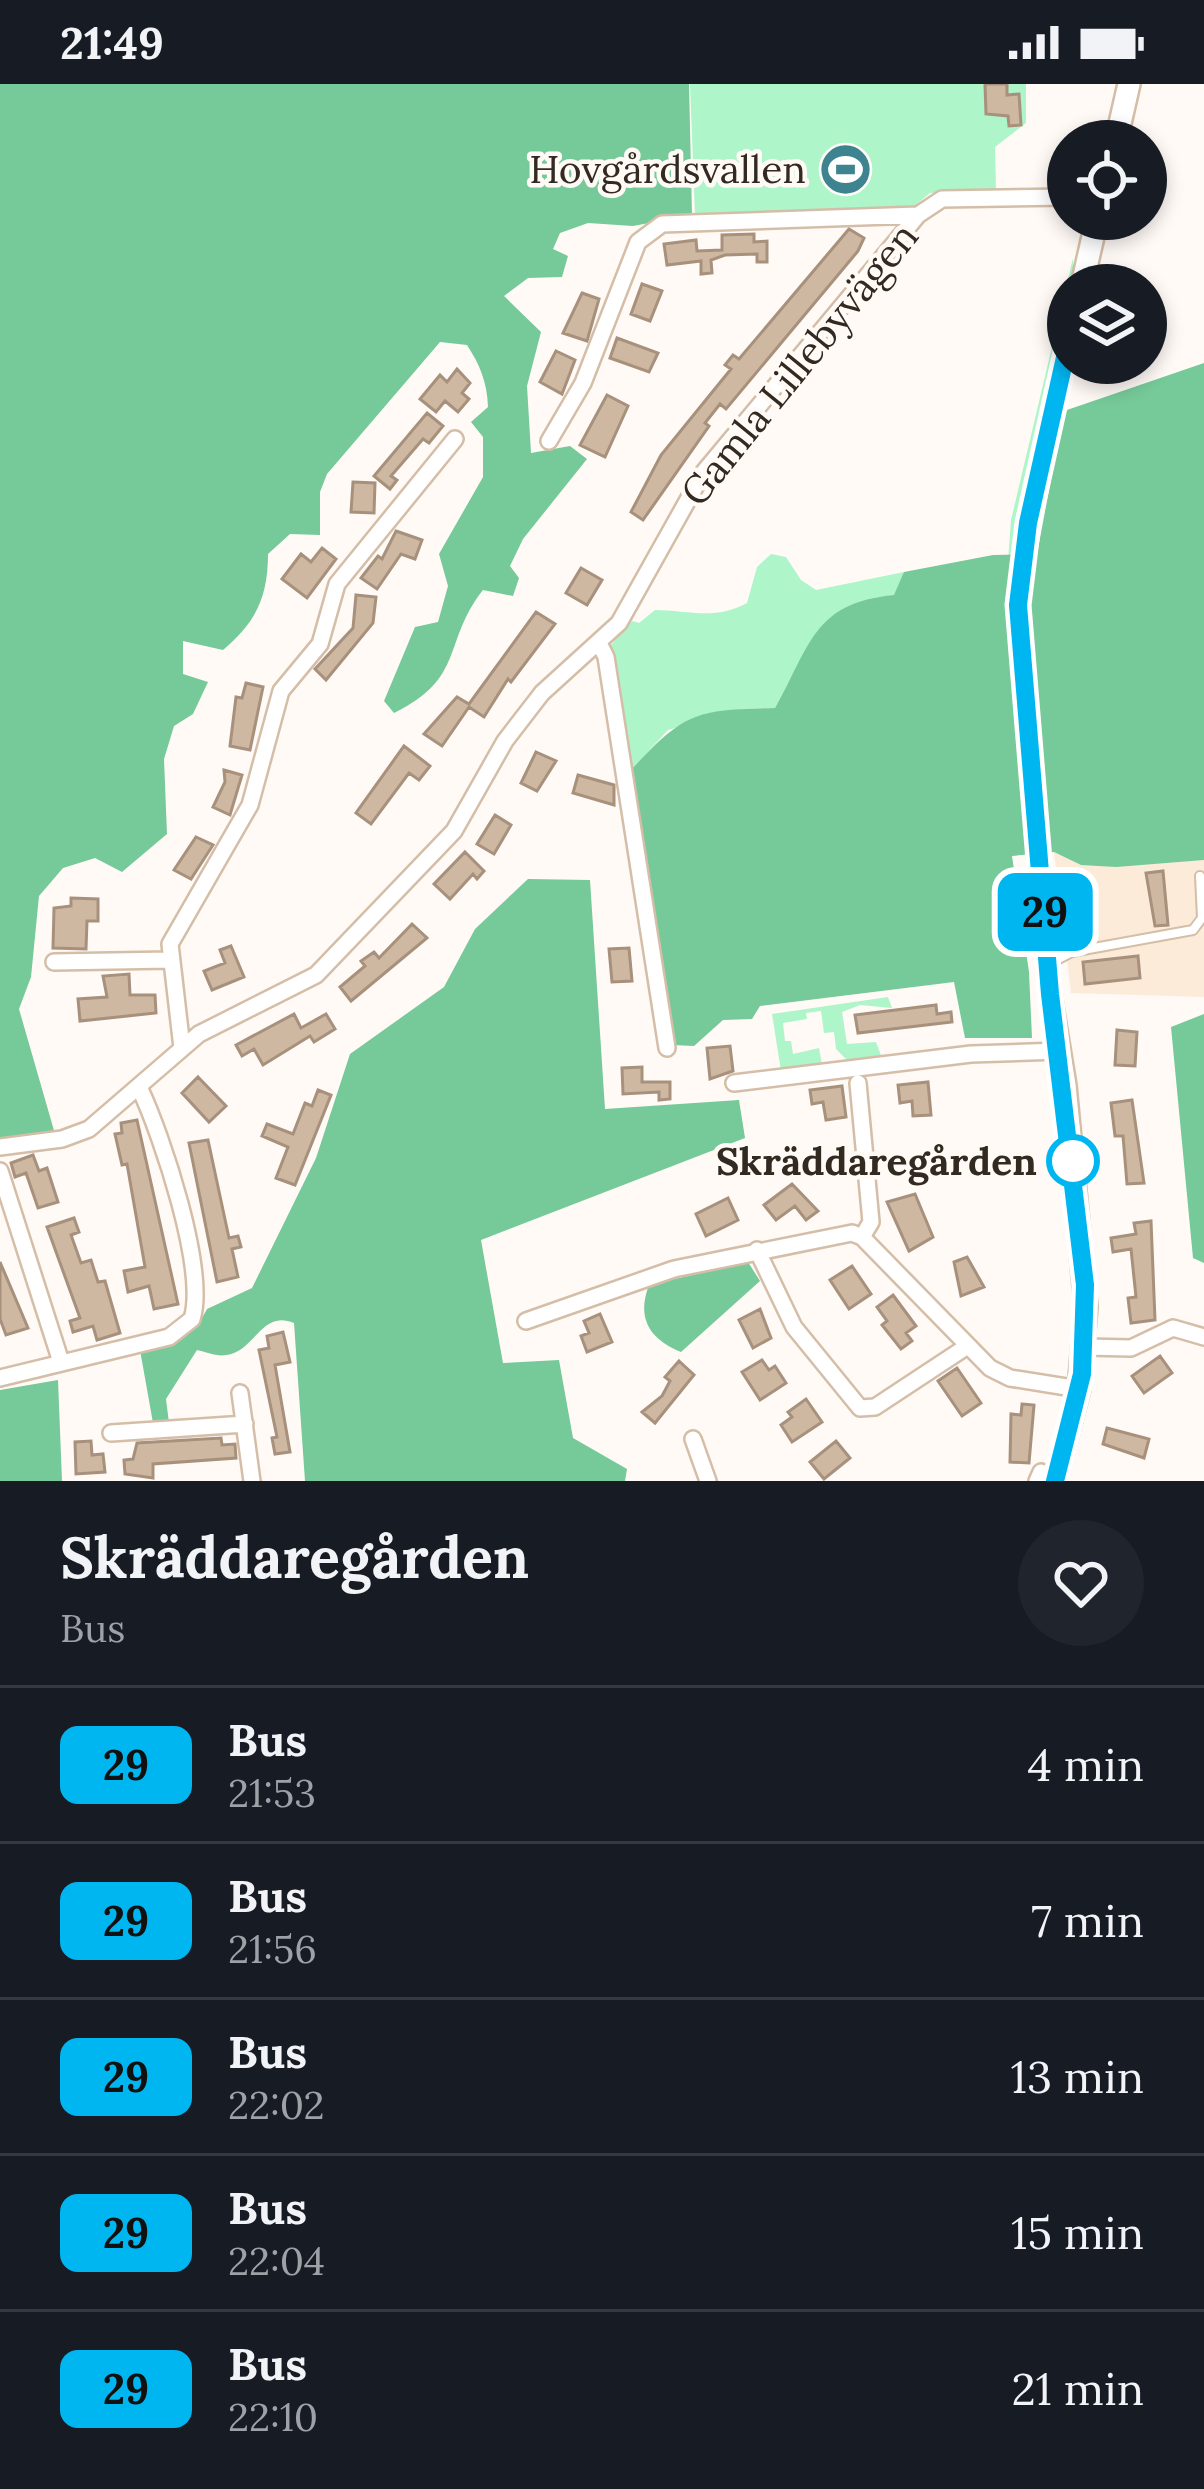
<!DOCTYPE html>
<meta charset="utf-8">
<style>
:root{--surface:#171b24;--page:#20242c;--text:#f1f3f6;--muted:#9ea1a6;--line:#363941}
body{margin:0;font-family:Lora,serif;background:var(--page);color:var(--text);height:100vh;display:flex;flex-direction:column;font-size:45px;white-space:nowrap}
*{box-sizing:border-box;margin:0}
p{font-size:39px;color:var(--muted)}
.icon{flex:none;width:66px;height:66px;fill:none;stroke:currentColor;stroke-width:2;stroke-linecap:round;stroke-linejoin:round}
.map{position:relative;height:1397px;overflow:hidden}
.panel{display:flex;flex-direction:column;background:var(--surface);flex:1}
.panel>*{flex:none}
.badge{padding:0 24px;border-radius:18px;font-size:42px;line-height:78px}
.tools{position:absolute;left:1047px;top:36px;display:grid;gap:24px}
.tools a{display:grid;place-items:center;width:120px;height:120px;border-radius:50%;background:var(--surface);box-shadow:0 6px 18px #0003;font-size:60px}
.map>.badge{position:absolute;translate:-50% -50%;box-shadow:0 0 0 6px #fff}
.round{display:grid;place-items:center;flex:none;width:126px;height:126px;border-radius:63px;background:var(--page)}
.summary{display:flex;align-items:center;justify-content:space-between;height:204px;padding:0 60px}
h1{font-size:57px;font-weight:800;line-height:90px}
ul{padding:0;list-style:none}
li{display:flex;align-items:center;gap:36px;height:156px;padding:0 60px;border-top:3px solid var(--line)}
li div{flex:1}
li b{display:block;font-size:45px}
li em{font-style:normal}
li .badge{min-width:132px;font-weight:700;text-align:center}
.status{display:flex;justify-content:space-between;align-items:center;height:84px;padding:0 60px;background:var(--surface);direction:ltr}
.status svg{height:33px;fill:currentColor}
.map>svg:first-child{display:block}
</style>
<div class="status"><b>21:49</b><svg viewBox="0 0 49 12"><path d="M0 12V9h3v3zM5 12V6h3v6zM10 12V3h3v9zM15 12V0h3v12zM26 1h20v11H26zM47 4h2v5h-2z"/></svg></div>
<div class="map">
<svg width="1204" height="1397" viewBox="0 0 1204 1397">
<rect width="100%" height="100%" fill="#fffaf6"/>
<!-- built -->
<path fill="#fdebda" d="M1054,768l27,13 123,-5v137l-133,-4z"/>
<!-- green -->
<path fill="#aef5c9" d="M690,0h336v39l-31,24 1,43 -66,3 -18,15 -217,7z
M1073,174l1,27h-6v28l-37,161 -28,157 8,-111z
M771,470l15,3 15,23 15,10 88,-18 1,5 -11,18c-67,7 -90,59 -119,113l-31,1 -76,21 -39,42 -19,-126 22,-25 7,2 16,-13c33,0 59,11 92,-7l10,-36z
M888,913l4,11 -32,-3 -18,7 5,32 29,-2 6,16 -32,5 -14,-14 -2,-17 -10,1 -3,-22 -15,2 1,6 -24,4 2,18h6l2,13 26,-6 4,22 -42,1 -9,-57z"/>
<!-- forest -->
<path fill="#76c998" d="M0,0h689l3,131 -59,11 -45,-3 -28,10 -7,16 15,7 -6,21 -34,1 -24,18 37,36 -14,54 4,67 39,-7 17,13 -64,80 -13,27 9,12 -6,18 -30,-6c-41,52 -17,88 -89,123l-10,-12 31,-74 23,-5 10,-36 -9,-32 44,-77v-40l-12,-15 17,-15c-1,-25 -8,-42 -21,-62l-27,-3 -113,132 -7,18v43l-30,-1 -22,20c0,43 -12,68 -45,96l-40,-9v33l25,8 -15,32 -19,12 -10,33 3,75 -45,38 -27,-14 -32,10 -24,28 -8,81 -12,32 36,125 -55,5z
M1204,279v497l-88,7 -35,-2 -27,-13 -42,4 17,116 3,66h-67l-11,-56 -194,24 -8,13 -29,1 -29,26 -22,-1 -43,-273c56,-60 65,-62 146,-64 36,-63 38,-105 119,-113l10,-23 89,-17 44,-1 27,-143z
M528,795l62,1 15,229 134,-9 6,38 -264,102 22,123 56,-3 14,78 54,31 -2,12h-320l-11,-158c-33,-14 -39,29 -68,32 -8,2 -20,-3 -29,-5l-31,49 3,24h-16l-13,-73 35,-7 23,-18 9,-16 45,-21 64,-130 34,-104 94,-67 31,-58z
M1204,930v249l-11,-5 -22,-231z
M748,1178l12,19 -79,71c-31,-13 -45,-33 -32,-67z
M58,1296l4,101h-62v-91z"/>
<!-- building -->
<path fill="#cfb8a2" stroke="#a7917c" stroke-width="3" d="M985,0h22v11l12,-1 2,31 -12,1 -1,-10 -22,-2z
M849,145l15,9 -6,13 -132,158 -6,-5 -15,19 4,3 -66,94 -12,-8 30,-57 70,-86 -6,-4 8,-10 6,4z
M754,150v8l13,-1v21h-10v-8l-32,1 -14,5 1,13 -11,1v-13l-34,4 -3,-21 32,-4 1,11 25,-1v-15z
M642,200l20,7 -12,30 -19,-7z
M582,209l17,6 -12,42 -24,-8z
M617,254l41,15 -9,19 -39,-14z
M556,267l19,9 -13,34 -22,-12z
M457,285l13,14 -8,10 7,6 -11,13 -13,-11 -9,11 -16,-13 20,-24 7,7z
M607,311l21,11 -23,51 -25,-12z
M427,329l16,13 -14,17 -6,-4 -32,37 6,4 -7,9 -16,-13z
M353,398l22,1 -1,30 -23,-1z
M396,447l26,9 -7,19 -14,-5 -24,35 -16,-11 17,-22 4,3z
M322,464l14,11 -29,39 -25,-19 19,-25 10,8z
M581,484l21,12 -15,25 -21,-12z
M356,511l20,2 -3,26 -47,57 -11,-11 38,-41z
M536,528l19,12 -44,58 -3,-3 -24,38 -15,-10 -27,39 -18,-12 33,-37 12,7z
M246,599l17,4 -13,63 -20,-4 6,-49 6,1z
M404,662l26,20 -11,14 -10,-7 -38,51 -15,-11z
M536,668l20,9 -19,30 -16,-8z
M224,686l18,5 -12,40 -17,-8 12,-25z
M578,691l36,10v20l-41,-12z
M495,731l16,10 -17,29 -17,-10z
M196,753l17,8 -22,34 -17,-9z
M465,768l19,19 -7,8 -4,-5 -23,25 -16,-15z
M1163,787l5,54 -13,1 -9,-53z
M71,814l27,1v22h-11l-1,28 -33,-1 1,-40 17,-2z
M412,840l15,14 -76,63 -11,-14 25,-21 -4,-5 13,-9 5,6z
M231,862l13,31 -32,13 -8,-19 21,-8 -5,-13z
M629,864l3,33 -20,1 -3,-33z
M1138,872l2,22 -55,6 -2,-22z
M129,890l1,21h25l1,18 -76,8 -2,-22 29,-2 -4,-21z
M936,921l1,9 14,-2 1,10 -94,11 -3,-18z
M294,930l7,14 25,-14 9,15 -21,13 -4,-6 -47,29 -9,-16 -12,7 -6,-11z
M1117,946l20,2 -2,34 -20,-1z
M730,962l3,25 -23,8 -3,-31z
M642,983v15h28v17l-11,1v-8l-36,2 -1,-26z
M198,993l28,29 -17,16 -27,-29z
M928,998l3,33 -18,1 -1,-15 -12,2 -2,-18z
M842,1002l4,31 -20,3 -3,-18 -11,2 -2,-14z
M318,1006l13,5 -36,90 -19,-7 12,-31 -26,-11 5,-12 26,10 12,-31 7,3z
M1132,1016l12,83 -17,1 -4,-48h-8l-4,-33z
M137,1036l41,184 -24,5 -5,-23 -21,6 -4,-21 21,-4 -18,-103 -5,1 -7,-31 7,-1 -1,-10z
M208,1056l21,98 9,-2 3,11 -9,2 6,28 -21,5 -28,-139z
M33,1071l6,16 8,-3 11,34 -20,6 -12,-35 -11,4 -4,-14z
M792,1100l26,27 -12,9 -11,-14 -19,14 -12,-15z
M915,1110l18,43 -24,14 -22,-49z
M728,1114l10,22 -32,16 -10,-22z
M74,1134l5,14 -8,3 10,28 10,-3 7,22 7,-1 15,52 -23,7 -4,-14 -20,6 -3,-11 10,-3 -33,-91z
M1151,1137l4,99 -24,3 -3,-25 8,-1 -5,-48 -18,3 -2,-14 25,-4 -2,-11z
M967,1173l17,30 -23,9 -7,-34z
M0,1178l28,66 -22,7 -6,-16z
M852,1182l19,28 -22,15 -19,-29z
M893,1211l23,31 -10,7 6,8 -11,8 -19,-24 5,-4 -10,-14z
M760,1225l11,29 -18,10 -14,-28z
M600,1230l12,28 -25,10 -6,-16 8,-3 -5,-12z
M283,1248l7,30 -15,3 15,87 -15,2 -3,-16 5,-1 -18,-87 10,-2 -2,-12z
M1160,1272l12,17 -28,20 -12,-17z
M762,1276l7,10 6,-4 11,17 -26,17 -18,-28z
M679,1277l15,14 -39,48 -13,-11 20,-16 8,-15 -5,-4z
M957,1284l24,35 -19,13 -24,-35z
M806,1315l16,23 -30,20 -11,-17 11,-8 -4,-5z
M1022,1320l12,1 -5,58 -19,-1 1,-48 10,1z
M1107,1344l42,11 -5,19 -41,-14z
M221,1354l1,7 13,-1 1,14 -83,6v14l-28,-4 -1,-14 9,-1 4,-16z
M91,1357l1,14 11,-1 2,18 -29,2 -1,-32z
M836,1357l14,17 -26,21 -14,-17z"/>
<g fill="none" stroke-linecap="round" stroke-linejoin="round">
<defs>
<path id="lane" d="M1042,788l26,14 4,66 -23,12
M1072,868l121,-22 9,-12 -2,-42"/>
<path id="street" d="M549,357l34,-58 55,-141 24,-18 256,-9
M599,559l7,14 61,391
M54,878l116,-2
M182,964l-12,-104 80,-139 31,-114 39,-47 17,-60 118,-145
M734,999l237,-29 88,-3
M858,999l13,139 -9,15
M0,1063l62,-8 27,-10 110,-95 117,-59 138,-144 51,-90 37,-48 77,-70 84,-150 215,-258 24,-16 126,-2
M0,1087l61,191
M757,1166l37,77 66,81 15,-1 91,-60
M526,1237l148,-52 178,-36 10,4 128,131 20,10 69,11
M1084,1263l47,1 42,-20 31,9
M0,1294l169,-41 23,-18c15,-49 -30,-183 -52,-230
M240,1309l12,88
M111,1349l134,-9
M693,1355l15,42
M1037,1397l4,-9 15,7"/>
<path id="secondary" d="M1116,57l13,-57
M1082,201l15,-66
M1055,1397l24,-92 7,-82 -21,-222 -15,-91 -32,-389 10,-82 40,-179"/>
</defs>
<!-- lane casing -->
<use href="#lane" stroke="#d5bea7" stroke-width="12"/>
<!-- street casing -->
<use href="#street" stroke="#d5bea7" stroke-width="20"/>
<!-- secondary casing -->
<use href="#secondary" stroke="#d5bea7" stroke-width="26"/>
<!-- lane -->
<use href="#lane" stroke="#fff" stroke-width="8"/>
<!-- street -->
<use href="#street" stroke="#fff" stroke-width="15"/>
<!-- secondary -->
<use href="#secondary" stroke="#fff" stroke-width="21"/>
</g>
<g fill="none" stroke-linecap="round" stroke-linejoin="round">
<defs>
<path id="line" d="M1055,1397l27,-107 3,-89 -35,-291 -32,-389 10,-82 40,-179"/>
</defs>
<!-- line casing -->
<use href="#line" stroke="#fff" stroke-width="27"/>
<!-- line -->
<use href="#line" stroke="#00b6f1" stroke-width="18"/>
</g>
<!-- icons -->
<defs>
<symbol id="stadium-disc" viewBox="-11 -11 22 22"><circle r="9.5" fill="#3e8390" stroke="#fffaf6"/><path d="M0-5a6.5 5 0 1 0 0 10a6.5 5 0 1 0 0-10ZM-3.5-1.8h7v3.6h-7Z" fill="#fff"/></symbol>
</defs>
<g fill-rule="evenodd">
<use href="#stadium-disc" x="816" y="56" width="59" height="59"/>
</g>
<!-- markers -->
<circle fill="#fff" stroke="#00b6f1" stroke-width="6" cx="1073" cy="1077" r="24"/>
<g text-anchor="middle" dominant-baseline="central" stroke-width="9" stroke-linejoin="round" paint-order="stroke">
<!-- poi labels -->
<g font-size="39" fill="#322921" stroke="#fffaf6" text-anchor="end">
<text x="806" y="85">Hovgårdsvallen</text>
</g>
<!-- street labels -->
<g font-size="39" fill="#322921" stroke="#fffaf6">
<text transform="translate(799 280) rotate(-51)">Gamla Lillebyvägen</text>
</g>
<!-- stop labels -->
<g font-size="39" font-weight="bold" fill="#322921" stroke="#fffaf6" text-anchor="end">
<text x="1037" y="1077">Skräddaregården</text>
</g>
</g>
</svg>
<div class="tools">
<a><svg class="icon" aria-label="locate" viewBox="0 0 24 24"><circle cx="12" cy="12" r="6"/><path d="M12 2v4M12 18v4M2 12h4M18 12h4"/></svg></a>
<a><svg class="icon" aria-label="layers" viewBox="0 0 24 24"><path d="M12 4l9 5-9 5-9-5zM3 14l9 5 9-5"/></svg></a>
</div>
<b class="badge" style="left:1045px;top:828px;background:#00b6f1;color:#111">29</b>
</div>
<section class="panel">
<div class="summary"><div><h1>Skräddaregården</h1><p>Bus</p></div><a class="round"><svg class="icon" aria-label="heart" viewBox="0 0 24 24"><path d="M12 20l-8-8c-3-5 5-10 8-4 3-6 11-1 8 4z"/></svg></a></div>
<ul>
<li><span class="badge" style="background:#00b6f1;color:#111">29</span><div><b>Bus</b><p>21:53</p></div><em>4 min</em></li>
<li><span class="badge" style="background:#00b6f1;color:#111">29</span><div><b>Bus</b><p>21:56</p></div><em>7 min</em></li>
<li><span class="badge" style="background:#00b6f1;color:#111">29</span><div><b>Bus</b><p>22:02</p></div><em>13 min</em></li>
<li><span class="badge" style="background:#00b6f1;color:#111">29</span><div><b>Bus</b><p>22:04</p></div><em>15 min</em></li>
<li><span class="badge" style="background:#00b6f1;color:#111">29</span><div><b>Bus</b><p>22:10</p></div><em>21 min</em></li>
</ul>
</section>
